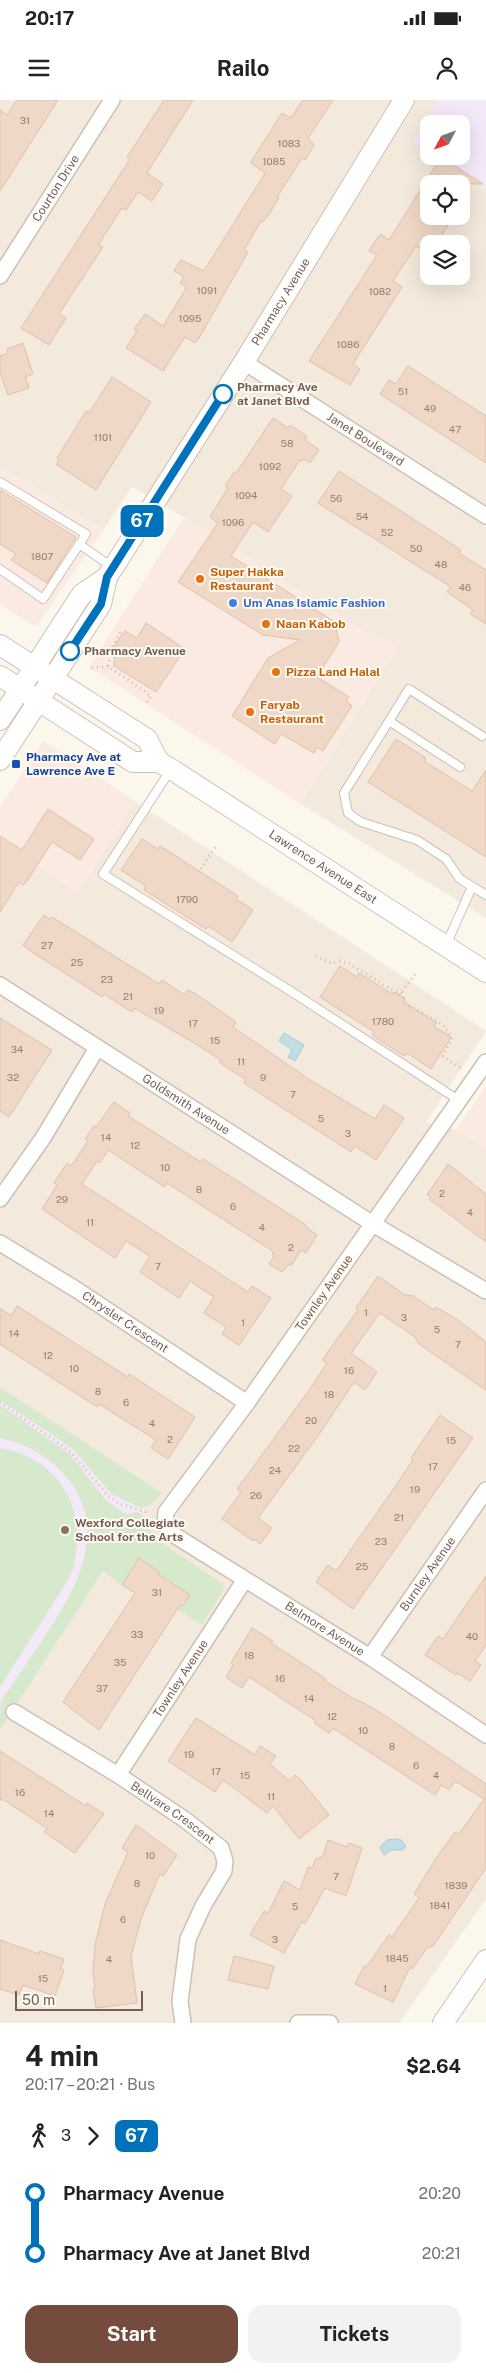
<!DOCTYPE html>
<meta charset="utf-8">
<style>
:root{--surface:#fff;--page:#f2f2f2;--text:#222;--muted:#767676;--accent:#754b3d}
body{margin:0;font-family:"Public Sans",sans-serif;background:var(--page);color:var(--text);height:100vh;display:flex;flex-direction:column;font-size:19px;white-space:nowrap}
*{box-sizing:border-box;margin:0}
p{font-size:16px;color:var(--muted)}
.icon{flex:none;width:28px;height:28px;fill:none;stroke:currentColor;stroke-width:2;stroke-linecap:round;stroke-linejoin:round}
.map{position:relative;height:1923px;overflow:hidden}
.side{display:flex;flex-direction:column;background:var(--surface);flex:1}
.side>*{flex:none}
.badge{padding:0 10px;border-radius:8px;font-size:18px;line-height:32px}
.needle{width:32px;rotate:229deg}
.fabs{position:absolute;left:420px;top:15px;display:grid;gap:10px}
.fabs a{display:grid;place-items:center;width:50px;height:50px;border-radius:10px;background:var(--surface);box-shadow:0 5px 20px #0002;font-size:25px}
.scale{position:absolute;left:15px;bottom:12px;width:128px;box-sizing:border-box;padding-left:5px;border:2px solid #765f51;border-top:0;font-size:14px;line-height:18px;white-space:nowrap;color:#765f51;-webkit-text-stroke:4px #fefaf4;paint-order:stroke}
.map>.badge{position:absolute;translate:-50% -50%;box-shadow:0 0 0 2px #fff}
.legs{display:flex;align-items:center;gap:8px;height:55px;padding:0 25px;font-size:16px}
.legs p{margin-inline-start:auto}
.summary{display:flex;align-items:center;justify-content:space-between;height:85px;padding:0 25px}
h1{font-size:28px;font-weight:700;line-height:38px}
.action{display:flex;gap:10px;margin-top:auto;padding:10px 25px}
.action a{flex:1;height:58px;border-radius:15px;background:var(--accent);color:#fff;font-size:20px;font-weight:700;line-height:58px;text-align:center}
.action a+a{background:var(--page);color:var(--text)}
ul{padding:0 25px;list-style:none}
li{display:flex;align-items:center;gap:18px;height:60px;font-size:19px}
li i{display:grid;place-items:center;width:8px;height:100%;margin:0 6px;background:currentColor}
li i::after{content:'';width:12px;height:12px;margin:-6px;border:4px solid;border-radius:50%;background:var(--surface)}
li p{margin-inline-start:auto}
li:first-child i{background:linear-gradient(#0000 50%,currentColor 0)}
li:last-child i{background:linear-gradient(currentColor 50%,#0000 0)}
.status{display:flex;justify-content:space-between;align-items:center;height:35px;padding:0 25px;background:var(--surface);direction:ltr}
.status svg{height:14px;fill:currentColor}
header{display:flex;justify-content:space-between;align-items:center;height:65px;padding:0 25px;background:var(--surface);font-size:22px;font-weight:700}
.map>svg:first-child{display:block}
</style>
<div class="status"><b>20:17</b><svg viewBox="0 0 49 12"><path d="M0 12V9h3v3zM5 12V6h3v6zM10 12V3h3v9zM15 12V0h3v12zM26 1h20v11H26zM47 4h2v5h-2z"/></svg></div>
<header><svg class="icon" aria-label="menu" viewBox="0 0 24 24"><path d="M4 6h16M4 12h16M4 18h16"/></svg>Railo<svg class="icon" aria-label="person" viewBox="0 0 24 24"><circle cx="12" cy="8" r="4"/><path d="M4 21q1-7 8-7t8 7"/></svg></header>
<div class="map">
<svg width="486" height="1923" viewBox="0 0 486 1923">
<rect width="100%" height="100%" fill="#fcf7ed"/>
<!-- residential -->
<path fill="#f3e9dc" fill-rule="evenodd" d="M0,0h486v818l-185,-114 97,-158 -36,-16 -178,-113 -52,-30 -29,43 -103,-64zM429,24h32v32h-32zM429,84h32v32h-32zM429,144h32v32h-32z
M136,702l350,229 -60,91 30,8 30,19v750l-87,124h-399v-293l156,-241 -156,-102v-545l77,50z"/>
<!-- commercial -->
<path fill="#fbeae2" d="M0,366l103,64 -67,97 -36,-23z
M184,417l178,113 36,16 -97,158 -212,-137z
M43,641l93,61 -59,90 -77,-50v-34z
M486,986v63l-30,-19z"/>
<!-- education -->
<path fill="#f4e9f9" d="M439,0h47v89l-52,-33h27v-32h-32v29l-17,-11z
M0,1287l156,102 -156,241z"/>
<!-- green -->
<path fill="#d7e9cc" d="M0,1287l156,102 6,4 -12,12 -9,3 -30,-14 -38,-45 -73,-49z
M0,1305l70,49 35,45 17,13 7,2 8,-2 8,5 8,20 70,47 1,5 -22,36 -25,-16 3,-4 2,1 -24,-32 1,-2 -20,-13 -17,26 -19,-14 -103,159c0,-8 0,-20 1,-27 4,-10 12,-19 18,-28 35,-54 100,-130 50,-195 -17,-22 -41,-36 -69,-42z
M0,1348c64,10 92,71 70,129l-70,110z"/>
<!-- water -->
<path fill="#c2dee5" stroke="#a9cdd6" d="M284,933l20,12 -9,16 -7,-4 4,-7 -13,-9z
M395,1739l6,1 5,6 -3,4h-12l-7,5 -4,-8 7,-7z"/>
<!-- building -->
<path fill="#efd8c7" stroke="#e1c0a8" d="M17,0h41l-58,91v-81l7,5z
M164,0h29l-46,73 16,11 -11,17 -14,-9 -12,18 -4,-2 -24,37 5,2 -44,67 7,4 -17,27 -28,-17 109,-169 -3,-2z
M303,0h30l-25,38 6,7 -9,15 -3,-2 -25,39 2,1 -10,16 -6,8 -2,-1 -17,29 4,2 -49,86 -4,5 -10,-6 -22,34 -37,-23 11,-17 -3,-2 11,-15 18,12 24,-39 -7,-4 4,-6 -10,-6 7,-11 23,11 61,-98 -14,-10 3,-6 28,-44 9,5z
M441,57l42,27h-54v32h25l-12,19 14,9h-27v11l-13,-9 -23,35 9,6 -49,77 7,5 -10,16 -41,-24 68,-106 -8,-4 11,-17 9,6z
M23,243l10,31 -8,3 4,11 -21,7 -8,-23v-16l8,-3 -1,-4z
M408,266l78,50v47l-106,-69 9,-14 7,4z
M112,277l39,25 -55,88 -40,-26 3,-4 -2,-2 29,-47 3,2z
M273,318l15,10 2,-3 17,11 -2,4 14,10 -9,13 -6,-4 -2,2 -2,-1 -19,29 11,7 -24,36 -15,-10 -22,34 104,66 4,20 -22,35 32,20 -3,4 6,5 -29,45 -6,-4 -3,6 -33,-19 -6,10 -43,-28 36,-58 32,-18 -37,-5 -85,-53 40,-59 -8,-6 18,-29 -3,-2 9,-14 2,1z
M339,371l122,79 -2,3 27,17v54l-16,-10 3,-4 -26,-18 4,-5 -133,-84z
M0,390l76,47 -29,46 -36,-23 5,-6 -16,-10z
M146,523l39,26 -29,43 -42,-26 1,-21 10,-14 12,7z
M396,639l30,19 -2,3 48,30 14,-21v87l-118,-75z
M48,709l46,30 -14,21 -28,-18 -25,39 -4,4 -4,-3 -19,30v-76l22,14z
M142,739l16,10 2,-3 78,50 -2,3 17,11 -21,32 -24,-16 -2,3 -62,-39 2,-4 -25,-16z
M44,815l6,4 2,-2 107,67 3,-4 23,15 3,-5 8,4 40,28 -3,5 77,53 65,39 9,-14 20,13 -28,42 -21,-14 -4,6 -107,-69 2,-3 -27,-18 2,-2 -30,-19 -57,-33 -2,4 -28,-18 -2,3 -73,-47 -6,-5z
M340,866l17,11 2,-4 33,21 2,-2 11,7 -2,3 34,21 -3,3 17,11 -20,32 -24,-16 -3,3 -32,-21 2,-3 -54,-35z
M0,918l52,32 -43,67 -9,-6z
M114,1002l16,11 -2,3 73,46 2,-3 103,66 -1,1 12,9 -11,18 -5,-3 -10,16 -2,-2 -7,8 -13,-8 6,-9 -3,-1 2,-2 -107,-69 -2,4 -57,-37 -8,13 -3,-2 -15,23 166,108 4,-6 19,12 -32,47 -17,-11 4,-7 -22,-14 10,-16 -24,-16 -11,17 -39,-26 10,-16 -24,-15 -11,17 -73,-49 15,-24 -3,-2 13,-20 4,3 17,-25 -3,-2 9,-13 2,1z
M448,1064l38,30v48l-57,-43 2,-2 -4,-2z
M378,1176l27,19 8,1 21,14 2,-3 22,13 28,22v48l-67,-46 -4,-7 -35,-24 -29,40 26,19 -12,18 -11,-8 -34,51 -62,85 14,10 -12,16 -6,-5 -1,2 -31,-22 19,-27 -4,-3 73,-100 17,-26 -5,-3 36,-50 -2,-2z
M17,1206l111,71 1,-3 66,43 -27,42 -17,-11 5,-8 -57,-36 -2,3 -97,-63v-36l11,8z
M440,1315l33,23 -120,171 -37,-27 12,-17 8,6 54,-77 23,-34 -2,-2z
M139,1458l20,14 -1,2 32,21 -8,12 -2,-2 -81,125 -36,-28 72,-109 -13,-8z
M486,1476v69l-11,16 6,4 -11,16 -13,-8 -1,2 -31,-20 13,-19 5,3z
M252,1528l21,13 -2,2 55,36 -1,2 31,19 8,3 17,10 105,71v84l-53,78 -6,2 -15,21 -2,-2 -17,35 -38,-18 9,-18 2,1 23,-32 3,2 27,-39 -5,-4 23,-37 18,-25 4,2 25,-35 -29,-18 -6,9 -8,-5 -6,10 -102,-67 -4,5 -15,-10 2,-2 -67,-44 -7,11 -16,-11 7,-12 -2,-2z
M196,1618l59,37 5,-9 16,10 -6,8 20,17 5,-6 6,5 28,35 -30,24 -26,-33 -6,7 -44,-33 -8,12 -47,-31z
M0,1651l86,55 1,-3 17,11 -29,39 -31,-21 3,-4 -43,-28h-4z
M136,1725l41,30 -14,21 -3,-2 -18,42 -11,40 6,47 -41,5 -3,-19h2l-2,-18 2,-26 10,-41 23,-52 -6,-4z
M328,1740l19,7 2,-4 13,5 -16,48 -21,-8 -20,36 -3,-2 -18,31 -34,-18 14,-24 4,2 16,-32 16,9 8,-23 4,1 4,-9 7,-3z
M0,1840l39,14 1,-3 24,8 -4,10 4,1 -9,26 -32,-11 -4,10 -19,-6z
M234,1856l40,10 -6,23 -40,-9z"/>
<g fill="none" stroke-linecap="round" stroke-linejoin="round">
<defs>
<path id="lane" d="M0,382l86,52 -43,65 -43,-30
M79,444l33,23
M389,621l71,46
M482,636l-73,-47 -65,104 4,20 13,9 56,18 29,19 14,20 26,16
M171,669l-68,105 189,118 168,109
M446,845l26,-58"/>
<g id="street">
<path id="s1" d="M0,176l112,-176"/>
<path id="s2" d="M244,262l242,154"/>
<path id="s3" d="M0,885l373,239 113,67"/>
<path id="s4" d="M486,962l-239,341 -81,109 -1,12 9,11 196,122 116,78"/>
<path d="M0,1099l43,-61 54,-90"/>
<path id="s5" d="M0,1143l77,47 170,113"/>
<path id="s6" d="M370,1557l116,-167"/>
<path id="s7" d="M14,1612l104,63 66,44 37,29 4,13 -1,10 -21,35 -15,33 -8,62 3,22"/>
<path id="s8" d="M118,1675l126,-194"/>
<path d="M298,1923h32"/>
</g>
<g id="secondary">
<path d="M0,545l147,94 12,23"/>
<path id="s9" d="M0,576l133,86h26l12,7 315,203"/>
<path id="s10" d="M0,620l82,-126 25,-17 6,-9 131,-206 160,-262"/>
<path d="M0,660l101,-156 6,-27"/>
<path d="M443,1923l43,-63"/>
</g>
</defs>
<!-- lane casing -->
<use href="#lane" stroke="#cec0b3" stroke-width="10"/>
<!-- street casing -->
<use href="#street" stroke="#cec0b3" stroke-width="18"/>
<!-- secondary casing -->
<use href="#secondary" stroke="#d0c0b1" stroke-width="22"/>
<!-- path -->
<path stroke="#d5bca9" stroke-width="3" stroke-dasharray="1 4" stroke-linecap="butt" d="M108,566l5,-20 9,-16
M92,568l16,-2 43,30 -6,9
M201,769l15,-23
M316,856l15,7 8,-2 9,2 44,27 9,3 6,11 36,21 9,12 -9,19 19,13
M399,895l16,-21
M0,1302l71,50 37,44 12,8 29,9"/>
<!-- lane -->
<use href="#lane" stroke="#fff" stroke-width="8"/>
<!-- street -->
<use href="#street" stroke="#fff" stroke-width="15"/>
<!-- secondary -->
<use href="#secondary" stroke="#fff" stroke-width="20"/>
</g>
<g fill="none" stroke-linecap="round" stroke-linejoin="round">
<defs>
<path id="line-1" d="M70,551l31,-47 6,-27 116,-183"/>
</defs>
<!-- line-1 casing -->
<use href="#line-1" stroke="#fff" stroke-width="11"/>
<!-- line-1 -->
<use href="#line-1" stroke="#0072bc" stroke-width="8"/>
</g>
<!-- markers -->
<g fill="#fff" stroke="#0072bc" stroke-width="2.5">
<circle cx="223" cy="294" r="9"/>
<circle cx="70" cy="551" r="9"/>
</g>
<g fill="#e8710a" stroke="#fefaf4" stroke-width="2">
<circle cx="200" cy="479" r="5"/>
<circle cx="266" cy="524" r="5"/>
<circle cx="276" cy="572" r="5"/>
<circle cx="250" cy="612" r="5"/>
</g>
<circle fill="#3f7fe0" stroke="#fefaf4" stroke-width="2" cx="233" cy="503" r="5"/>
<rect fill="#1a4fb4" stroke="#fefaf4" stroke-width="2" x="11" y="659" width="10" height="10" rx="2.5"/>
<circle fill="#8d6e63" stroke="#fefaf4" stroke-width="2" cx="65" cy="1430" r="5"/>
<g text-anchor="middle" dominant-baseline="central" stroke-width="4" stroke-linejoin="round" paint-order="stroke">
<!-- number labels -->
<g font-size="10" fill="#947d6e">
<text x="25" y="20">31</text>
<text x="289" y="43">1083</text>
<text x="274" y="61">1085</text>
<text x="207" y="190">1091</text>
<text x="380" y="191">1082</text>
<text x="190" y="218">1095</text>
<text x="348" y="244">1086</text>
<text x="403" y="291">51</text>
<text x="430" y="308">49</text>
<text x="455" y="329">47</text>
<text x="103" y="337">1101</text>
<text x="287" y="343">58</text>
<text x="270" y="366">1092</text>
<text x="246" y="395">1094</text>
<text x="336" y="398">56</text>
<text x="362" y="416">54</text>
<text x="233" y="422">1096</text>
<text x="387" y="432">52</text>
<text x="416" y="448">50</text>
<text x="42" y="456">1807</text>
<text x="441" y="464">48</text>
<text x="465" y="487">46</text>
<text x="187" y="799">1790</text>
<text x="47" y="845">27</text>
<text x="77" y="862">25</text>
<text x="107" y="879">23</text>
<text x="128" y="896">21</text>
<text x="159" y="910">19</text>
<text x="383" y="921">1780</text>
<text x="193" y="923">17</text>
<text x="215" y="940">15</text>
<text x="17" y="949">34</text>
<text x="241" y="961">11</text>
<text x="13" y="977">32</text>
<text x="263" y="977">9</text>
<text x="293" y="994">7</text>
<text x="321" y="1018">5</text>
<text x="348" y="1033">3</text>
<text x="106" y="1037">14</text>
<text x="135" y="1045">12</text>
<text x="165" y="1067">10</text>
<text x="199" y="1089">8</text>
<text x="442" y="1093">2</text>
<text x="62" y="1099">29</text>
<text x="233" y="1106">6</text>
<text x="470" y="1112">4</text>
<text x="90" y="1122">11</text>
<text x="262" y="1127">4</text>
<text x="291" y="1147">2</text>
<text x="158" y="1166">7</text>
<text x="366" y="1212">1</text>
<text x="404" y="1217">3</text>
<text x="243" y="1222">1</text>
<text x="437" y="1229">5</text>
<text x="14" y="1233">14</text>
<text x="458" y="1244">7</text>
<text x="48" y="1255">12</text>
<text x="74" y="1268">10</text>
<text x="349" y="1270">16</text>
<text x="98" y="1291">8</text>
<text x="329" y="1294">18</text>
<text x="126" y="1302">6</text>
<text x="311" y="1320">20</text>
<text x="152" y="1323">4</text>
<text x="170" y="1339">2</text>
<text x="451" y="1340">15</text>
<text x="294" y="1348">22</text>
<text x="433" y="1366">17</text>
<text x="275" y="1370">24</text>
<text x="415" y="1389">19</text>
<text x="256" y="1395">26</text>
<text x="399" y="1417">21</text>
<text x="381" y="1441">23</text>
<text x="362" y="1466">25</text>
<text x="157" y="1492">31</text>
<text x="137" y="1534">33</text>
<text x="472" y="1536">40</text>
<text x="249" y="1555">18</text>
<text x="120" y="1562">35</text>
<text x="280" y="1578">16</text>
<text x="102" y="1588">37</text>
<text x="309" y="1598">14</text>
<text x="332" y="1616">12</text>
<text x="363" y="1630">10</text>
<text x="392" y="1646">8</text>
<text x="189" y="1654">19</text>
<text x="416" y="1665">6</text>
<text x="216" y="1671">17</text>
<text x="245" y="1675">15</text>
<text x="436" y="1675">4</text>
<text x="20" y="1692">16</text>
<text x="271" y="1696">11</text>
<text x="49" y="1713">14</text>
<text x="150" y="1755">10</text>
<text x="336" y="1776">7</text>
<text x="137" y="1783">8</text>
<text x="456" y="1785">1839</text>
<text x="440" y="1805">1841</text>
<text x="295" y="1806">5</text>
<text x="123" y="1819">6</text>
<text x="275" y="1839">3</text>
<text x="397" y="1858">1845</text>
<text x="109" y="1859">4</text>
<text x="43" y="1878">15</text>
<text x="385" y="1888">1</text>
</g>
<!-- street labels -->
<g font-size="12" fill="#765f51" stroke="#fefaf4">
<text stroke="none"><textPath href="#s1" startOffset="104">Courton Drive</textPath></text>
<text stroke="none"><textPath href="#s10" startOffset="506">Pharmacy Avenue</textPath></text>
<text stroke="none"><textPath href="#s2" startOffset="144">Janet Boulevard</textPath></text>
<text stroke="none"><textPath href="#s9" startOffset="379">Lawrence Avenue East</textPath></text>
<text stroke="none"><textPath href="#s3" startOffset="221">Goldsmith Avenue</textPath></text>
<text transform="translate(324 1193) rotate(-55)">Townley Avenue</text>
<text stroke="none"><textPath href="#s5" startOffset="148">Chrysler Crescent</textPath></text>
<text stroke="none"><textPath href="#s6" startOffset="101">Burnley Avenue</textPath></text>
<text stroke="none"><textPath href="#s4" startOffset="756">Belmore Avenue</textPath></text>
<text stroke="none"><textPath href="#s8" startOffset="115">Townley Avenue</textPath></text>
<text stroke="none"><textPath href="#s7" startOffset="188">Bellvare Crescent</textPath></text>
</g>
<!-- stop labels -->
<g font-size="12" font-weight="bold" fill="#765f51" stroke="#fefaf4" text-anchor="start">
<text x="237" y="287">Pharmacy Ave<tspan x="237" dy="14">at Janet Blvd</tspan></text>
<text x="84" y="551">Pharmacy Avenue</text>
</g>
<!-- food labels -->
<g font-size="12" font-weight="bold" fill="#c56008" stroke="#fefaf4" text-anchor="start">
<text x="210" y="472">Super Hakka<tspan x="210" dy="14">Restaurant</tspan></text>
<text x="276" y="524">Naan Kabob</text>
<text x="286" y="572">Pizza Land Halal</text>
<text x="260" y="605">Faryab<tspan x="260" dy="14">Restaurant</tspan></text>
</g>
<!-- shop labels -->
<g font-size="12" font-weight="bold" fill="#366cbe" stroke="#fefaf4" text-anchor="start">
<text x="243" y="503">Um Anas Islamic Fashion</text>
</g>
<!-- transit labels -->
<g font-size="12" font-weight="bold" fill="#164399" stroke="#fefaf4" text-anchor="start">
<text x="26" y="657">Pharmacy Ave at<tspan x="26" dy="14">Lawrence Ave E</tspan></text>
</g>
<!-- education labels -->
<g font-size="12" font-weight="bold" fill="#785e54" stroke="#fefaf4" text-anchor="start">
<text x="75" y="1423">Wexford Collegiate<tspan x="75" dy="14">School for the Arts</tspan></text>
</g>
</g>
</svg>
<div class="fabs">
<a><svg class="needle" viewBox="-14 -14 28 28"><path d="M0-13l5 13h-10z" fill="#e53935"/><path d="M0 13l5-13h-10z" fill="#767676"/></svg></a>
<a><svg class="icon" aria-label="locate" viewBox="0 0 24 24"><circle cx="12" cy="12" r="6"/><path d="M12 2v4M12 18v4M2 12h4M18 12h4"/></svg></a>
<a><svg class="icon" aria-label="layers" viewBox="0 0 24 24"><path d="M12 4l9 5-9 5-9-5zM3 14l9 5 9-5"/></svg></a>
</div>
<div class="scale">50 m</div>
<b class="badge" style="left:142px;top:421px;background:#0072bc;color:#fff">67</b>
</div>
<section class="side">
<div class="summary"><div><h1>4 min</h1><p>20:17 – 20:21 · Bus</p></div><b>$2.64</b></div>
<div class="legs"><svg class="icon" aria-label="walk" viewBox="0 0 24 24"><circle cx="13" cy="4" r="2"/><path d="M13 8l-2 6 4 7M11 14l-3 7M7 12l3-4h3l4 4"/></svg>3<svg class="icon" aria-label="forward" viewBox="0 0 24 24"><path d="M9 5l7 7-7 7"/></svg><b class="badge" style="background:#0072bc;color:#fff">67</b></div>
<ul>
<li><i style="color:#0072bc"></i><b>Pharmacy Avenue</b><p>20:20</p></li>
<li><i style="color:#0072bc"></i><b>Pharmacy Ave at Janet Blvd</b><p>20:21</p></li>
</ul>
<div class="action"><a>Start</a><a>Tickets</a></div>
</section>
